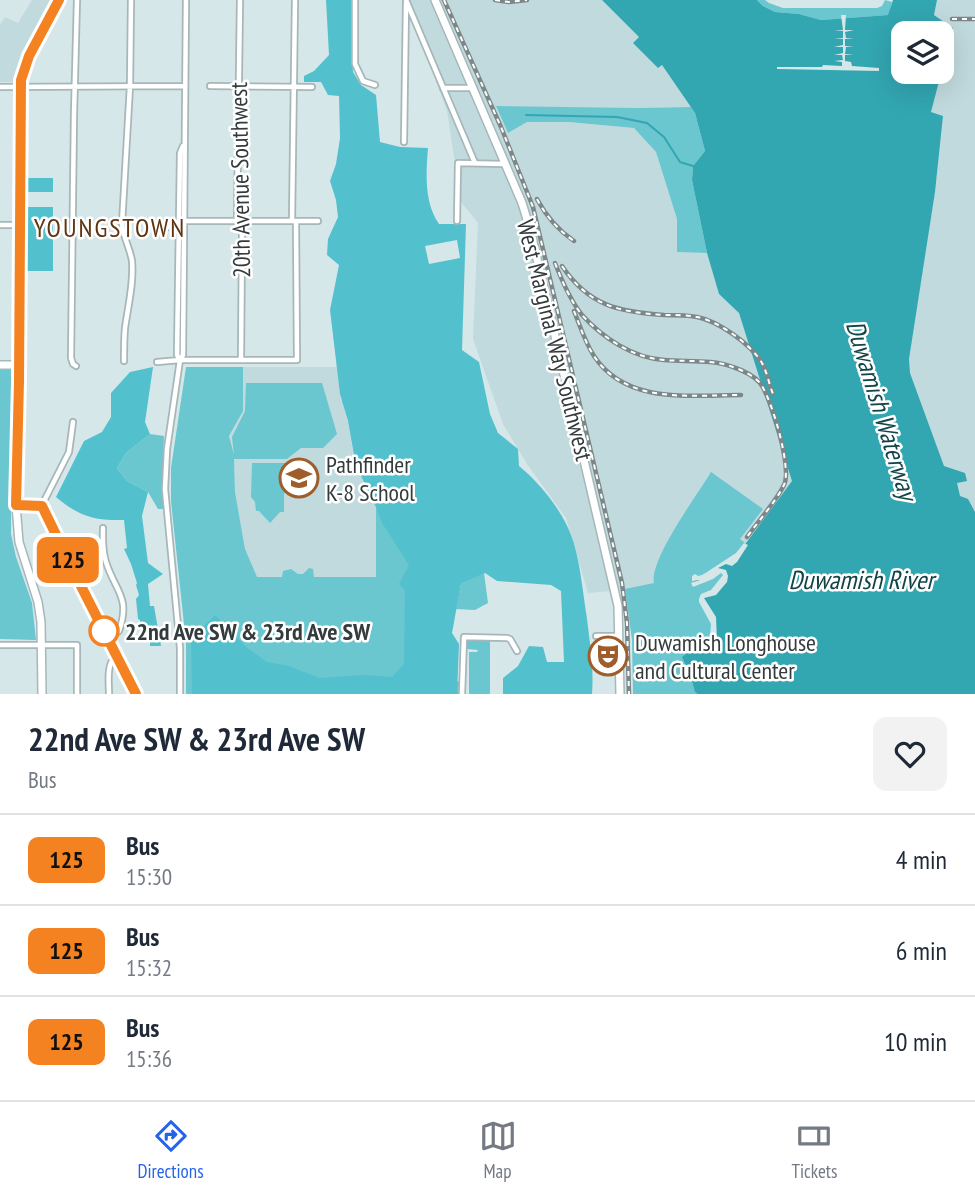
<!DOCTYPE html>
<style>
:root{--surface:#fff;--page:#f2f2f3;--text:#1f2937;--muted:#747a83;--line:#e0e1e3;--accent:#2563eb}
body{margin:0;font-family:"PT Sans Narrow",sans-serif;background:var(--page);color:var(--text);height:100vh;display:flex;flex-direction:column;font-size:26px;white-space:nowrap}
*{box-sizing:border-box;margin:0}
p{font-size:23px;color:var(--muted)}
.icon{flex:none;width:38px;height:38px;fill:none;stroke:currentColor;stroke-width:2;stroke-linecap:round;stroke-linejoin:round}
.map{position:relative;height:694px;overflow:hidden}
.panel{display:flex;flex-direction:column;background:var(--surface);flex:1}
.panel>*{flex:none}
.badge{padding:0 14px;border-radius:10px;font-size:24px;line-height:46px}
.controls{position:absolute;left:891px;top:21px;display:grid;gap:14px}
.controls a{display:grid;place-items:center;width:63px;height:63px;border-radius:14px;background:var(--surface);box-shadow:0 7px 28px #0002;font-size:35px}
.map>.badge{position:absolute;translate:-50% -50%;box-shadow:0 0 0 4px #fff}
.round{display:grid;place-items:center;flex:none;width:74px;height:74px;border-radius:14px;background:var(--page)}
.summary{display:flex;align-items:center;justify-content:space-between;height:119px;padding:0 28px}
h1{font-size:33px;font-weight:600;line-height:52px}
ul{padding:0;list-style:none}
li{display:flex;align-items:center;gap:21px;height:91px;padding:0 28px;border-top:2px solid var(--line)}
li div{flex:1}
li b{display:block;font-size:26px}
li em{font-style:normal}
li .badge{min-width:77px;font-weight:700;text-align:center}
.tab-bar{display:flex;justify-content:space-around;align-items:center;height:98px;border-top:2px solid var(--line);background:var(--surface);font-size:19px;color:var(--muted)}
.tab-bar a{display:grid;justify-items:center;gap:4px}
.tab-bar .selected{color:var(--accent)}
.map>svg:first-child{display:block}
</style>
<div class="map">
<svg width="975" height="694" viewBox="0 0 975 694">
<rect width="100%" height="100%" fill="#d6e7e9"/>
<!-- built -->
<path fill="#c1dadd" d="M32,0h19l-27,49 -11,33h-13v-57l5,-8 13,6z
M403,0h199l37,37 -5,6 28,22 29,42 -53,1 -142,-1 12,26 19,-11h42l65,6 22,24 21,67v33l30,1 12,41 20,19 10,29 60,128 -59,77 -10,-7 -86,43 -29,7 5,51 1,53h-5l-1,-74 -3,-30 -34,3 -22,-75 -39,-54 -24,-40 -30,-85 5,-116 -17,-21 -14,-91 -31,-84z
M937,0h38v512l-14,-13 -4,-10v-6l-13,-17 -34,-93 -1,-14 3,-27 23,-140 8,-76 -12,-4 22,-84 -19,-13z
M243,367h94l3,27 8,26 8,45 20,42v70h-120l-11,-28 -10,-57 -1,-32 -5,-24 14,-26z"/>
<!-- green -->
<path fill="#6ac6cf" d="M757,0h8l4,3 14,5h94l5,-2 3,-6 7,2 -3,13 -68,5 -22,-6 -24,-2 -12,-6z
M496,106l142,2 53,-1 4,6 10,38 -12,15 -1,14 15,73 -30,-1v-33l-21,-67 -22,-24 -65,-6h-42l-19,11z
M186,367h57v44l-14,25 5,19 -2,-18 13,-26 1,-28h76l15,51 -14,14h-22l-14,11h-53l1,33 10,57 12,28h25l1,-6 8,-2 7,5h5l6,-6 4,1 1,8h62v-70l-20,-42 -8,-45 -6,-19 69,10v272l53,-2v13h-278v-51l-15,-142v-33z
M0,369h11v165l5,23 16,46 4,37 -36,-1z
M150,434l14,2 -2,50 2,23h-6l-10,-17 -21,-11 -10,-13 9,-15z
M252,463h35v29l-3,1v19h-4l-10,11 -11,-12h-3l-1,-9 -4,-5z
M711,472l52,37 -23,30 6,5 -26,27 4,2 -14,43 14,78h-91l-1,-54 -7,-51 29,-6c-5,-23 44,-89 57,-111z
M484,573l4,30 -13,7 -19,-1 5,-25z
M490,639v55h-21v-42h8l1,-2 -11,-1v-9z"/>
<!-- forest -->
<path fill="#53c1cd" fill-rule="evenodd" d="M326,0h26l1,72 8,13 15,10 4,47 20,5 28,1c-2,26 -4,54 11,76h27l-4,126 17,12 11,52 8,19 20,16 1,17c23,19 47,49 55,78 7,24 9,50 13,75 3,25 7,49 5,75h-89v-16l15,-12 11,-20 14,1 4,15h17l-3,-71 -10,-6 -54,-4 -12,-8 -24,11 -9,49 7,11 -2,50h-265l-1,-55 24,-24 31,32 21,15 22,4 30,12 46,-3 27,2 12,-13 1,-74 -6,-6 10,-19 -27,-42 -6,-16 -20,-42 -8,-45 -8,-26 -10,-84 9,-45 -12,-10 1,-16 10,-22 -2,-17 -6,-19 6,-17 4,-26 -1,-42 -11,-1 -7,-13h-17v-6l10,-5 15,-16zM457,240l3,18 -31,6 -4,-18z
M27,178h26v14h-26z
M27,207h26v64h-27z
M153,367l-8,55 5,12 -24,19 -9,15 10,13 21,11 -6,24 6,47 15,11 -15,10 2,22h4l7,40h-11v-17h-10v-9l-2,-1 -2,-20 3,-4 -3,-10 1,-2 -6,-19 -7,-15 3,-1 -3,-28c-29,1 -46,-4 -68,-23l28,-56 18,-9 9,-15v-24l19,-21z"/>
<!-- water -->
<path fill="#32a6b1" fill-rule="evenodd" d="M602,0h155l6,6 12,6 24,2 22,6 67,-5 5,-15h44l-3,15 19,13 -22,84 12,4 -8,76 -26,167 1,14 34,93 21,7 2,8 -10,2 3,13 8,3 7,13v182h-277l-3,-2 -4,-16 -9,-19c8,-7 18,-7 25,-12 14,-11 -2,-36 -7,-47l11,-6 13,-15 -2,-5 -28,12 2,-6 4,-1 35,-19 57,-77 -53,-168 -20,-19 -12,-41 -15,-73 1,-14 12,-15 -10,-38 -33,-48 -4,3 -25,-25 6,-6zM903,33h39v39h-39z"/>
<!-- pier -->
<path fill="#d6e7e9" d="M841,15h5l-1,15h9l-9,2 1,6 8,1h-9v7h9l-8,1 -1,7 9,1h-9v6l6,1 1,4 27,2v3l-102,-2v-2h45l1,-2 19,1v-4l-8,-1 9,-1 -1,-5h-8l9,-2v-6h-9l9,-2v-6h-9l9,-1v-7h-9l9,-1z
M744,543l4,2 -11,17 -5,4 -6,-2 -8,4 8,2 2,6 -1,6 -11,13 -12,3 12,19 1,24 -3,5 -6,3 -20,3 16,-8 6,-7 1,-13 -12,-22v-3l2,-5 10,-4 12,-15 -2,-2 -8,6 -20,8 -2,-4 9,-3 -8,1v-5l3,-2 3,2 4,-1 5,-3 29,-19z"/>
<g fill="none" stroke-linecap="round" stroke-linejoin="round">
<!-- stream -->
<path stroke="#32a6b1" stroke-width="2" d="M526,115l91,2 30,6 17,14 16,25 13,4"/>
<defs>
<path id="street" d="M240,0l-3,218 3,7 2,10 -1,125
M355,0v64l8,17 12,4
M406,0l69,163
M210,86l102,1
M0,87l185,-1
M443,88h31
M404,142l2,-139
M185,221h133
M292,221l3,-221
M457,221l1,-58 46,1
M0,225h19
M159,227h20
M180,360l-3,-5 3,-202 3,-7
M124,361c0,-11 0,-22 1,-33 3,-22 9,-45 7,-67 -2,-13 -9,-24 -10,-37l8,-138 1,-86
M157,362l23,-2h117l-1,-139
M76,366l-3,-2 -2,-6 3,-244 3,-114
M42,505l27,-53 4,-30
M103,528c0,11 -1,22 3,34 9,29 25,35 13,69l-11,8
M596,636h22
M0,645h77v49
M109,694c0,-12 -3,-30 7,-38
M180,694v-46l-15,-159 2,-40 13,-89 3,-5 3,-355
M462,694l2,-57 43,1 3,1 7,12"/>
<path id="secondary" d="M435,0l87,203 8,26 88,377 2,88
M0,365h19
M16,505l26,1 41,84 54,104
M42,694l-1,-72 -3,-20 -19,-60 -3,-37 3,-134 2,-275 1,-23 4,-11 33,-62"/>
</defs>
<!-- street casing -->
<use href="#street" stroke="#a7b7b9" stroke-width="8"/>
<!-- secondary casing -->
<use href="#secondary" stroke="#a7b7b9" stroke-width="10"/>
<!-- street -->
<use href="#street" stroke="#fff" stroke-width="4.5"/>
<!-- secondary -->
<use href="#secondary" stroke="#fff" stroke-width="7"/>
<defs>
<path id="rail" d="M444,0l57,127 32,80 89,376 5,40 2,71
M495,0l14,2 18,-2
M952,19h23
M537,199c9,17 21,31 37,42
M555,263c7,18 15,37 27,52 21,23 51,43 82,45 23,2 48,-1 69,7 9,3 21,9 27,16 12,16 32,85 24,102 -7,15 -27,38 -37,52
M562,266c27,40 57,46 102,49 11,0 23,0 33,2 21,4 54,27 65,46 5,9 7,21 11,31
M574,311c6,15 11,31 20,45 32,49 97,39 147,39"/>
</defs>
<!-- rail casing -->
<use href="#rail" stroke="#7b8788" stroke-width="4.5"/>
<!-- rail -->
<use href="#rail" stroke="#fff" stroke-width="2" stroke-dasharray="5" stroke-linecap="butt"/>
</g>
<g fill="none" stroke-linecap="round" stroke-linejoin="round">
<defs>
<path id="line" d="M59,0l-30,56 -8,24 -2,301 -3,124 26,1 41,84 53,104"/>
</defs>
<!-- line casing -->
<use href="#line" stroke="#fff" stroke-width="16"/>
<!-- line -->
<use href="#line" stroke="#f58220" stroke-width="10"/>
</g>
<!-- icons -->
<defs>
<symbol id="school-ring" viewBox="-11 -11 22 22"><circle r="9.5" fill="#fff" stroke="#9f5d2b" stroke-width="1.5"/><path d="M0-5L7-2L0 1L-7-2ZM-4 1L0 2.5L4 1V4Q0 6-4 4Z" fill="#9f5d2b"/></symbol>
<symbol id="theatre-ring" viewBox="-11 -11 22 22"><circle r="9.5" fill="#fff" stroke="#9f5d2b" stroke-width="1.5"/><path d="M-5-5.5Q0-4 5-5.5V0Q5 5 0 6Q-5 5-5 0ZM-3.3-2.5H-1v1.5H-3.3ZM1-2.5H3.3v1.5H1ZM-2.8 1Q0 5.5 2.8 1Z" fill="#9f5d2b"/></symbol>
</defs>
<g fill-rule="evenodd">
<use href="#school-ring" x="277" y="456" width="44" height="44"/>
<use href="#theatre-ring" x="586" y="634" width="44" height="44"/>
</g>
<!-- markers -->
<circle fill="#fff" stroke="#f58220" stroke-width="3.5" cx="104" cy="631" r="14"/>
<g text-anchor="middle" dominant-baseline="central" stroke-width="5" stroke-linejoin="round" paint-order="stroke">
<!-- street labels -->
<g font-size="24" fill="#343b3c" stroke="#fff">
<text transform="translate(240 180) rotate(-91)">20th Avenue Southwest</text>
<text transform="translate(555 340) rotate(76)">West Marginal Way Southwest</text>
</g>
<!-- poi labels -->
<g font-size="24" fill="#343b3c" stroke="#fff" text-anchor="start">
<text x="326" y="464">Pathfinder<tspan x="326" dy="28">K-8 School</tspan></text>
<text x="635" y="642">Duwamish Longhouse<tspan x="635" dy="28">and Cultural Center</tspan></text>
</g>
<!-- stop labels -->
<g font-size="24" font-weight="bold" fill="#343b3c" stroke="#fff" text-anchor="start">
<text x="125" y="631">22nd Ave SW &amp; 23rd Ave SW</text>
</g>
<!-- neighbourhood labels -->
<g font-size="26" letter-spacing="2" fill="#613411" stroke="#fff">
<text x="110" y="227">YOUNGSTOWN</text>
</g>
<!-- water labels -->
<g font-size="26" font-style="italic" fill="#124449" stroke="#fff">
<text transform="translate(882 410) rotate(73)">Duwamish Waterway</text>
<text x="861" y="579">Duwamish River</text>
</g>
</g>
</svg>
<div class="controls">
<a><svg class="icon" aria-label="layers" viewBox="0 0 24 24"><path d="M12 4l9 5-9 5-9-5zM3 14l9 5 9-5"/></svg></a>
</div>
<b class="badge" style="left:68px;top:560px;background:#f58220;color:#111">125</b>
</div>
<section class="panel">
<div class="summary"><div><h1>22nd Ave SW &amp; 23rd Ave SW</h1><p>Bus</p></div><a class="round"><svg class="icon" aria-label="heart" viewBox="0 0 24 24"><path d="M12 20l-8-8c-3-5 5-10 8-4 3-6 11-1 8 4z"/></svg></a></div>
<ul>
<li><span class="badge" style="background:#f58220;color:#111">125</span><div><b>Bus</b><p>15:30</p></div><em>4 min</em></li>
<li><span class="badge" style="background:#f58220;color:#111">125</span><div><b>Bus</b><p>15:32</p></div><em>6 min</em></li>
<li><span class="badge" style="background:#f58220;color:#111">125</span><div><b>Bus</b><p>15:36</p></div><em>10 min</em></li>
</ul>
</section>
<nav class="tab-bar">
<a class="selected"><svg class="icon" aria-label="directions" viewBox="0 0 24 24"><path d="M12 3l9 9-9 9-9-9zM9 14v-3h6M13 9l2 2-2 2"/></svg>Directions</a>
<a><svg class="icon" aria-label="map" viewBox="0 0 24 24"><path d="M3 6l6-2 6 2 6-2v14l-6 2-6-2-6 2zM9 4v14M15 6v14"/></svg>Map</a>
<a><svg class="icon" aria-label="tickets" viewBox="0 0 24 24"><path d="M3 7h18v10H3zM15 7v10"/></svg>Tickets</a>
</nav>
